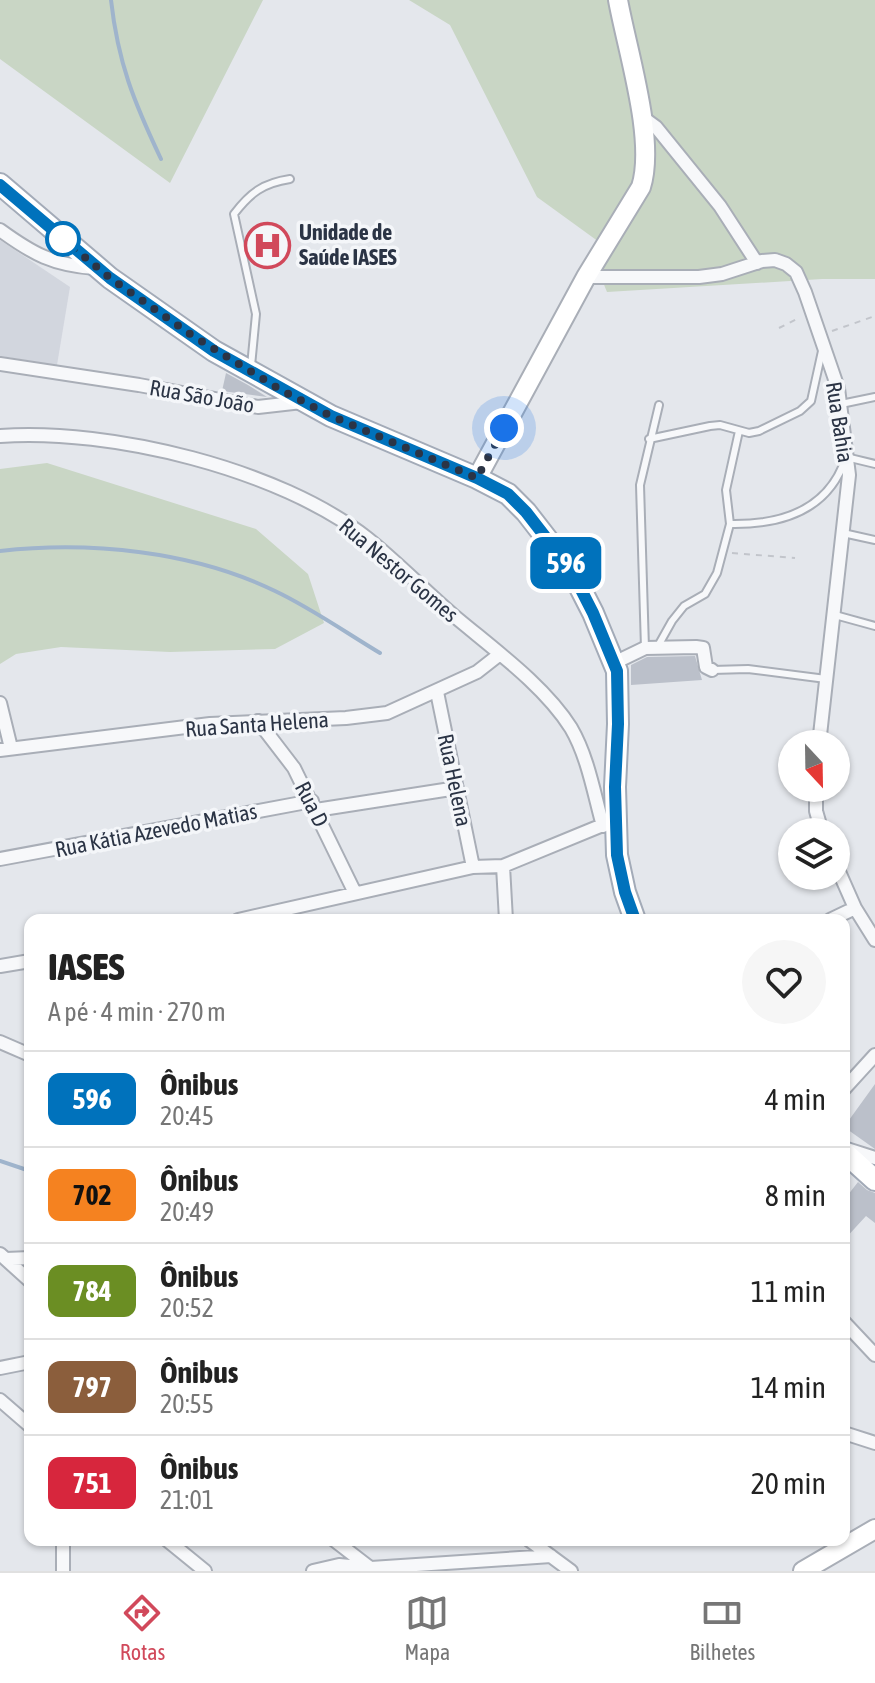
<!DOCTYPE html>
<html lang="pt">
<meta charset="utf-8">
<style>
:root{--surface:#fff;--page:#f6f6f6;--text:#222;--muted:#767676;--line:#e0e0e0;--accent:#d1495b}
body{margin:0;font-family:"Asap Condensed",sans-serif;background:var(--page);color:var(--text);height:100vh;display:flex;flex-direction:column;font-size:30px;white-space:nowrap}
*{box-sizing:border-box;margin:0}
p{font-size:26px;color:var(--muted)}
.icon{flex:none;width:44px;height:44px;fill:none;stroke:currentColor;stroke-width:2;stroke-linecap:round;stroke-linejoin:round}
.map{position:relative;flex:1;overflow:hidden}
.details{position:absolute;left:24px;top:914px;width:826px;height:632px;display:flex;flex-direction:column;background:var(--surface);border-radius:16px;box-shadow:0 2px 6px #0004}
.details>*{flex:none}
.badge{padding:0 16px;border-radius:12px;font-size:28px;line-height:52px}
.needle{width:52px;rotate:158deg}
.buttons{position:absolute;left:778px;top:730px;display:grid;gap:16px}
.buttons a{display:grid;place-items:center;width:72px;height:72px;border-radius:50%;background:var(--surface);box-shadow:0 2px 6px #0004;font-size:40px}
.you{position:absolute;width:40px;height:40px;margin:-20px;border:6px solid #fff;border-radius:50%;background:#1a73e8;box-shadow:0 0 0 12px #1a73e833}
.map>.badge{position:absolute;translate:-50% -50%;box-shadow:0 0 0 4px #fff}
.round{display:grid;place-items:center;flex:none;width:84px;height:84px;border-radius:42px;background:var(--page)}
.head{display:flex;align-items:center;justify-content:space-between;height:136px;padding:0 24px}
h1{font-size:38px;font-weight:800;line-height:60px}
ul{padding:0;list-style:none}
li{display:flex;align-items:center;gap:24px;height:96px;padding:0 24px;border-top:2px solid var(--line)}
li div{flex:1}
li b{display:block;font-size:30px}
li em{font-style:normal}
li .badge{min-width:88px;font-weight:700;text-align:center}
.tabs{display:flex;justify-content:space-around;align-items:center;height:112px;border-top:2px solid var(--line);background:var(--surface);font-size:22px;color:var(--muted)}
.tabs a{display:grid;justify-items:center;gap:4px}
.tabs .on{color:var(--accent)}
.map>svg:first-child{display:block}
</style>
<div class="map">
<svg width="875" height="1571" viewBox="0 0 875 1571">
<rect width="100%" height="100%" fill="#e4e7ec"/>
<!-- built -->
<path fill="#d2d6de" d="M0,240l70,47 -13,78 -57,-9z"/>
<!-- green -->
<path fill="#c9d6c5" d="M0,0h263l-93,183 -170,-124z
M409,0h466v279h-53l-215,13 -11,-27 10,-18 -69,-50 -87,-172z
M47,463l209,66 52,45 16,49 -49,26 -105,3 -109,-5 -45,7 -16,10v-195z"/>
<g fill="none" stroke-linecap="round" stroke-linejoin="round">
<!-- stream -->
<path stroke="#9fb4cc" stroke-width="4" d="M111,0c7,63 23,102 50,159
M0,551c90,-10 193,0 275,40 36,17 70,41 105,62
M0,1161l30,10"/>
</g>
<!-- building -->
<path fill="#bbc0ca" d="M226,373l22,12 19,12 -45,-6z
M695,656l7,24 -71,5v-20l16,-8z
M875,1084v65l-31,-22z
M858,1182l9,8 8,3v30l-9,-7 -22,24v-40z"/>
<g fill="none" stroke-linecap="round" stroke-linejoin="round">
<defs>
<path id="lane" d="M251,366l5,-52 -22,-100c16,-21 29,-31 56,-35
M841,404l34,-7
M649,439l61,-13 10,-1 29,8 10,-2 41,-20 11,-10 11,-50
M730,524c52,1 99,-14 116,-67l29,7
M843,533l32,7
M835,615l40,11
M658,646l14,-25 12,-15 21,-12 12,-21 13,-49 -4,-34 13,-59
M645,648l-5,-163 19,-80
M712,670l36,-1 78,10"/>
<path id="street" d="M641,116l15,11 64,79 37,57
M0,230c33,24 53,35 95,38
M586,277h113l23,-3 40,-13 13,-1 11,4 10,8 9,20 33,96 11,87 -30,269
M0,364l139,21 119,22 44,-5
M0,436c111,-8 279,33 367,102 30,24 57,52 86,77 39,33 91,70 118,113 17,29 23,66 32,98
M614,663l31,-15 51,-1 7,1 3,19 6,3
M437,692l36,175
M0,703l11,45
M258,721l36,47 61,125
M0,750l210,-26 136,-6 41,-5 90,-41 23,-18
M816,788v23l6,21
M316,810l141,-22
M0,859l312,-58
M836,865l19,43 20,32
M503,866l3,54
M238,920l235,-53 30,-1 107,-44
M830,920l25,-12
M0,966l30,-5
M0,1042l30,13
M844,1089l31,-34
M847,1149l28,9
M0,1254l30,27
M6,1259l24,-1
M844,1322l31,33
M0,1368l30,-6
M0,1400l30,26
M844,1433l31,10
M63,1540v31
M167,1540l38,31
M334,1540l35,27
M529,1540l42,31
M313,1571l26,-6 32,3 180,-12"/>
<path id="secondary" d="M477,478l109,-201 55,-90c15,-47 -14,-137 -23,-187
M803,1571l72,-42"/>
<path id="primary" d="M0,184l110,94 104,73 117,65 146,62 31,16 18,18 45,58 22,43 24,58 1,53 -3,63 2,68 8,37 10,28
M844,1152l31,28"/>
</defs>
<!-- lane casing -->
<use href="#lane" stroke="#a9aeb7" stroke-width="10"/>
<!-- street casing -->
<use href="#street" stroke="#a9aeb7" stroke-width="16"/>
<!-- secondary casing -->
<use href="#secondary" stroke="#a9aeb7" stroke-width="22"/>
<!-- primary casing -->
<use href="#primary" stroke="#a3abb8" stroke-width="24"/>
<!-- path -->
<path stroke="#c2c5cb" stroke-width="2" stroke-dasharray="6 6" stroke-linecap="butt" d="M779,328l20,-10
M832,331l43,-15
M732,553l63,5"/>
<!-- lane -->
<use href="#lane" stroke="#f7f8fa" stroke-width="6"/>
<!-- street -->
<use href="#street" stroke="#f7f8fa" stroke-width="12"/>
<!-- secondary -->
<use href="#secondary" stroke="#fff" stroke-width="18"/>
<!-- primary -->
<use href="#primary" stroke="#fff" stroke-width="20"/>
</g>
<g fill="none" stroke-linecap="round" stroke-linejoin="round">
<defs>
<path id="line" d="M0,185l110,93 104,73 117,65 146,62 31,16 18,18 45,58 22,43 24,58 1,53 -3,63 2,68 8,37 10,28"/>
</defs>
<!-- line casing -->
<use href="#line" stroke="#fff" stroke-width="18"/>
<!-- line -->
<use href="#line" stroke="#0072bc" stroke-width="12"/>
<!-- walk -->
<path stroke="#2b3445" stroke-width="8" stroke-dasharray="0 14.4" d="M63,239l47,39 80,56 91,56 50,26 146,62 27,-50"/>
</g>
<!-- icons -->
<defs>
<symbol id="hospital-ring" viewBox="-11 -11 22 22"><circle r="9.5" fill="#f4f6f9" stroke="#d1495b" stroke-width="1.5"/><path d="M-5-5h3v3.5h4V-5h3V5h-3V1.5h-4V5h-3Z" fill="#d1495b"/></symbol>
</defs>
<g fill-rule="evenodd">
<use href="#hospital-ring" x="242" y="220" width="51" height="51"/>
</g>
<!-- markers -->
<circle fill="#fff" stroke="#0072bc" stroke-width="4" cx="63" cy="239" r="16"/>
<g text-anchor="middle" dominant-baseline="central" stroke-width="7" stroke-linejoin="round" paint-order="stroke">
<!-- poi labels -->
<g font-size="22" font-weight="bold" fill="#2b3445" stroke="#f4f6f9" text-anchor="start">
<text x="299" y="232">Unidade de<tspan x="299" dy="25">Saúde IASES</tspan></text>
</g>
<!-- street labels -->
<g font-size="22" fill="#2b3445" stroke="#f4f6f9">
<text transform="translate(202 396) rotate(10)">Rua São João</text>
<text transform="translate(840 422) rotate(81)">Rua Bahia</text>
<text transform="translate(399 570) rotate(40)">Rua Nestor Gomes</text>
<text transform="translate(257 724) rotate(-4)">Rua Santa Helena</text>
<text transform="translate(455 780) rotate(78)">Rua Helena</text>
<text transform="translate(312 804) rotate(63)">Rua D</text>
<text transform="translate(156 830) rotate(-11)">Rua Kátia Azevedo Matias</text>
</g>
</g>
</svg>
<div class="buttons">
<a><svg class="needle" viewBox="-14 -14 28 28"><path d="M0-13l5 13h-10z" fill="#e53935"/><path d="M0 13l5-13h-10z" fill="#767676"/></svg></a>
<a><svg class="icon" aria-label="layers" viewBox="0 0 24 24"><path d="M12 4l9 5-9 5-9-5zM3 14l9 5 9-5"/></svg></a>
</div>
<div class="you" style="left:504px;top:428px"></div>
<b class="badge" style="left:566px;top:563px;background:#0072bc;color:#fff">596</b>
<section class="details">
<div class="head"><div><h1>IASES</h1><p>A pé · 4 min · 270 m</p></div><a class="round"><svg class="icon" aria-label="heart" viewBox="0 0 24 24"><path d="M12 20l-8-8c-3-5 5-10 8-4 3-6 11-1 8 4z"/></svg></a></div>
<ul>
<li><span class="badge" style="background:#0072bc;color:#fff">596</span><div><b>Ônibus</b><p>20:45</p></div><em>4 min</em></li>
<li><span class="badge" style="background:#f58220;color:#111">702</span><div><b>Ônibus</b><p>20:49</p></div><em>8 min</em></li>
<li><span class="badge" style="background:#6b8e23;color:#fff">784</span><div><b>Ônibus</b><p>20:52</p></div><em>11 min</em></li>
<li><span class="badge" style="background:#8b5e3c;color:#fff">797</span><div><b>Ônibus</b><p>20:55</p></div><em>14 min</em></li>
<li><span class="badge" style="background:#d7263d;color:#fff">751</span><div><b>Ônibus</b><p>21:01</p></div><em>20 min</em></li>
</ul>
</section>
</div>
<nav class="tabs">
<a class="on"><svg class="icon" aria-label="directions" viewBox="0 0 24 24"><path d="M12 3l9 9-9 9-9-9zM9 14v-3h6M13 9l2 2-2 2"/></svg>Rotas</a>
<a><svg class="icon" aria-label="map" viewBox="0 0 24 24"><path d="M3 6l6-2 6 2 6-2v14l-6 2-6-2-6 2zM9 4v14M15 6v14"/></svg>Mapa</a>
<a><svg class="icon" aria-label="tickets" viewBox="0 0 24 24"><path d="M3 7h18v10H3zM15 7v10"/></svg>Bilhetes</a>
</nav>
